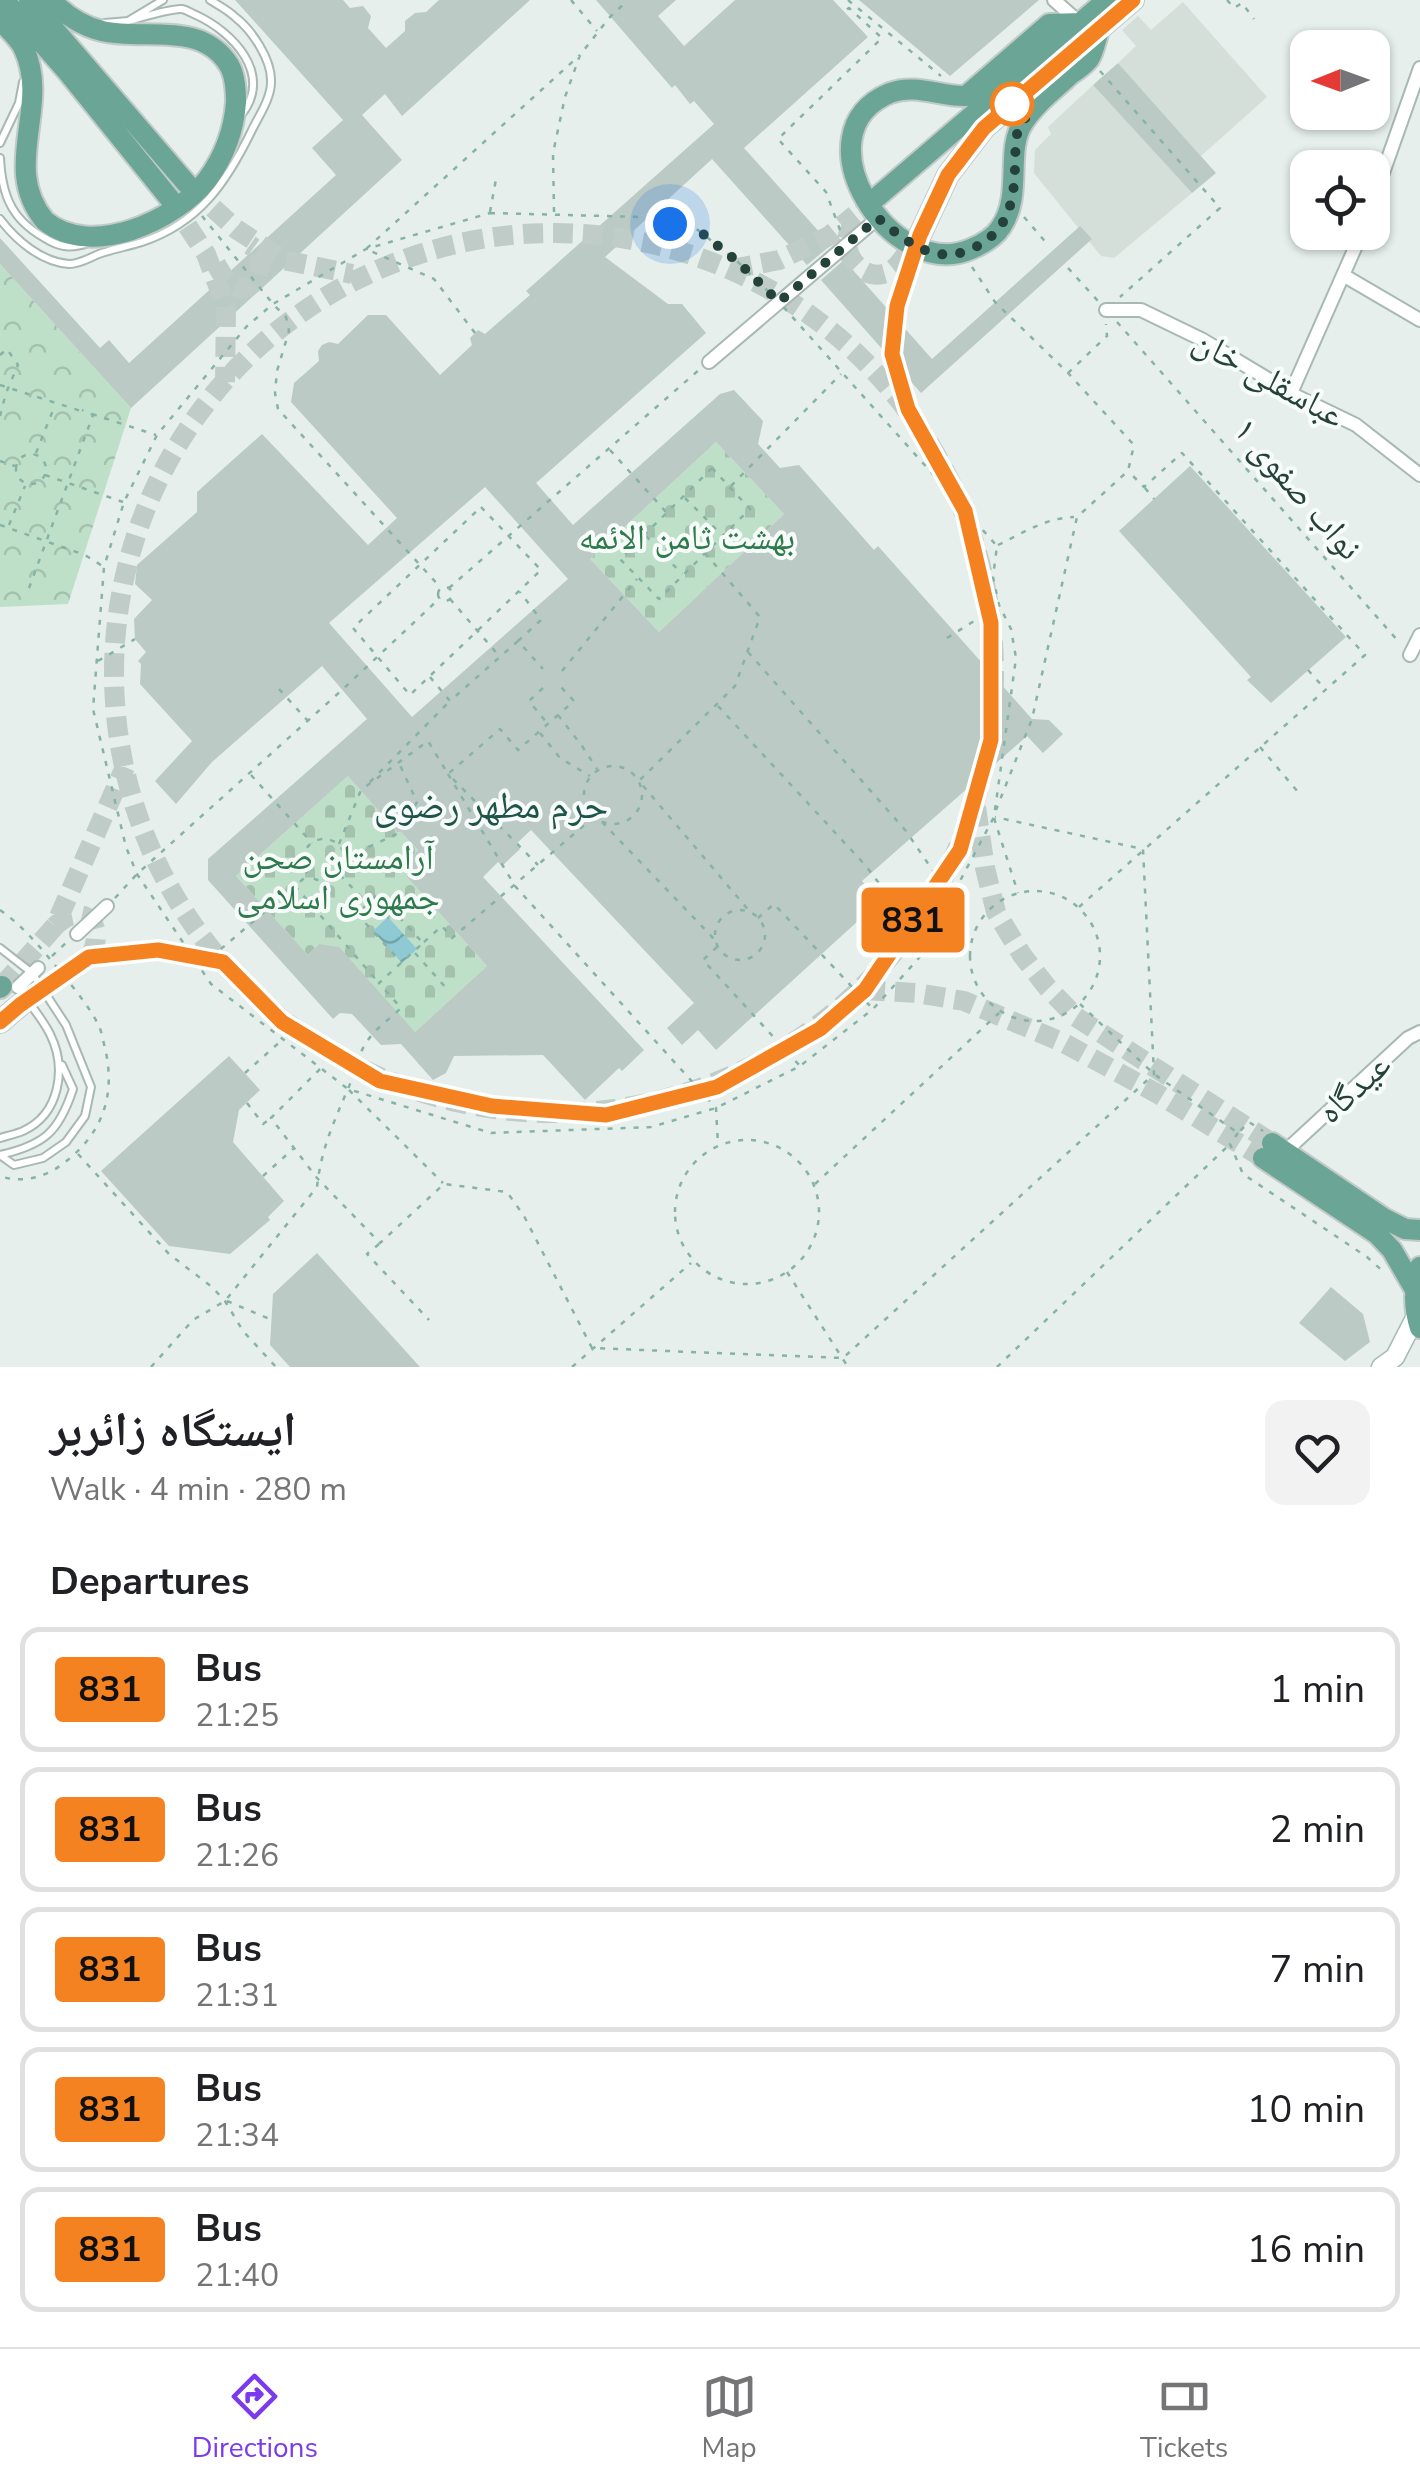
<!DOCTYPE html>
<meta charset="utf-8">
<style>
:root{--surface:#fff;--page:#f2f2f2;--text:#202124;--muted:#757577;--line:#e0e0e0;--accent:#7c3aed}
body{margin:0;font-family:"Nunito Sans","Noto Naskh Arabic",sans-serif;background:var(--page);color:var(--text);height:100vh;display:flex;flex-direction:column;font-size:38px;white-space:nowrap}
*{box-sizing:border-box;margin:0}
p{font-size:32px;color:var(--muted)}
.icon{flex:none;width:55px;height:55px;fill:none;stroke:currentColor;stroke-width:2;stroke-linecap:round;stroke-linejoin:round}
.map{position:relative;height:1367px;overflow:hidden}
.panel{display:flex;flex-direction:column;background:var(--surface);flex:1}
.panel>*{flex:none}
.badge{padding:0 20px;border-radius:8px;font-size:35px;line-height:65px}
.needle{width:65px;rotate:269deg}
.tools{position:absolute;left:1290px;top:30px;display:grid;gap:20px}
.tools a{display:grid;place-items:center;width:100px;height:100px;border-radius:20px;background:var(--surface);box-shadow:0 2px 8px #0004;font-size:50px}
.you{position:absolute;width:50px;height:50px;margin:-25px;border:8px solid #fff;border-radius:50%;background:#1a73e8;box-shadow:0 0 0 15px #1a73e833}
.map>.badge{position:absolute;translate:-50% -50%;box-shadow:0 0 0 5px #fff}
h2{padding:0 50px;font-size:38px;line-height:90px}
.round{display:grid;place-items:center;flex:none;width:105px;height:105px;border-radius:20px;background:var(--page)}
.head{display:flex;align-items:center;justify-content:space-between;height:170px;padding:0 50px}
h1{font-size:48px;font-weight:700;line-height:75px}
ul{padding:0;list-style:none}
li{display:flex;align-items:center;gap:30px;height:125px;margin:0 20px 15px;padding:0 30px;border:5px solid var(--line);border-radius:20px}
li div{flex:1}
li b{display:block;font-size:38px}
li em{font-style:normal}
li .badge{min-width:110px;font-weight:700;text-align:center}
.tab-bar{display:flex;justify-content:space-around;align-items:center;height:140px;border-top:2px solid var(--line);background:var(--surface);font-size:28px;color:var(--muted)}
.tab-bar a{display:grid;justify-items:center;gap:5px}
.tab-bar .active{color:var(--accent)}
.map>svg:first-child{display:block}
</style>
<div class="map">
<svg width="1420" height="1367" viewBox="0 0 1420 1367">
<defs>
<pattern id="forest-crowns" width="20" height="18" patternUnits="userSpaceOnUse" patternTransform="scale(2.5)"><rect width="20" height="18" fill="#bfe0c8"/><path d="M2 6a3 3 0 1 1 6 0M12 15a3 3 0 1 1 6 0" fill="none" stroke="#a4c1ad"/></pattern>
<pattern id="cemetery-stones" width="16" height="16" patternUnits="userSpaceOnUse" patternTransform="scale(2.5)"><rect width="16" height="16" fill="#bfe0c8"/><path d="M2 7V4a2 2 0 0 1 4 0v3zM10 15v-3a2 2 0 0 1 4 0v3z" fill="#a4c1ad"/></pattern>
<pattern id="water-waves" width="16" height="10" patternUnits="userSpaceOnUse" patternTransform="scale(2.5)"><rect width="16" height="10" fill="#8ec9d4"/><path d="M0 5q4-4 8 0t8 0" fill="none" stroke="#74a5ad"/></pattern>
</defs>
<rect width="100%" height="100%" fill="#e6efeb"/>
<!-- built -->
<path fill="#d4dfda" d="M1183,2l84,95 -66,59 -83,-93 18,-17 -14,-16 16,-14 13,14z
M1093,85l99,108 -78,65 -13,-2 -67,-83 1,-23 16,-16 -3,-7z"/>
<!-- forest -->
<path fill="url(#forest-crowns)" d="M0,264l131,144 -63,196 -68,3z"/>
<!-- cemetery -->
<path fill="url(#cemetery-stones)" d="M716,442l68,72 -125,118 -69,-73z
M348,776l49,56h4l17,18 -11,11v16l80,89 -72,66 -96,-88 -11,11 -72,-79z"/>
<!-- water -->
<path fill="url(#water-waves)" d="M388,917l29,32 -15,14 -29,-32z"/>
<!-- building -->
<path fill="#bbcac4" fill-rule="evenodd" d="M235,0h108l7,8 13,-2 8,10 -3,12 18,20 19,-17v-10l10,-8 11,-1 13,-12h91l-128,116 -17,-22 -23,21 40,45 -271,248 -131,-144v-26l100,110 9,-8 20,23 207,-188 -24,-27 31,-28z
M596,0h80l-18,16 26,30 51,-46h98l35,37 -124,111 87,97 -24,20 -95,-106 -107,98 63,47h14l24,29 -170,150 37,42 147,-131 14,-4 29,31 -5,23 22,24 19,-3 75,85 4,-4 154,173 17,1 14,14 -20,19 -16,-17 -165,145 18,20 -164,149 -18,-20 -16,15 -15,-17 27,-25 -163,-173 -15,14 4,5 -18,17 -4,-4 -15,15 161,173 -22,21 -3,-3 -34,32 -42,-45 -89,1 -8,17 -13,7 -32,-36 -20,1 -29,-31 -12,-1 -7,6 -125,-139v-21l159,-140 -45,-53 -110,96 -36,42 -21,-23 37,-40 -52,-57 1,-20 -3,-3 8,-9 -11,-13 -1,-20 18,-19 -17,-16 2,-19 60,-53v-20l65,-58 106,111 29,-27 -106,-116 3,-19 25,-22 -1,-10 4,-6 7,-3 9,2 30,-29h18l54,60 32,-30 -2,-7 8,-8 7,4 45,-39 -4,-4 188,-167 -20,-23 -4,3 -15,-19 -3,3zM716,442l68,72 -125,118 -69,-73zM485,487l83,92 -156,138 -83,-94zM348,776l49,56h4l17,18 -11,11v16l80,89 -72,66 -76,-85 -20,-3 -11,11 -72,-79z
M859,0h180l-89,76z
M1118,63l98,110 -24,20 -99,-108z
M1080,226l12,13 -171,154 -100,-113 23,-20 88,99z
M1190,466l156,171 -75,66 -24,-23 4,-3 -132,-146z
M229,1056l31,34 -21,20 -6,32 51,59 -16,16 2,3 -40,34 -61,-8 -68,-75z
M317,1253l103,114h-130l-20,-22 3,-51z
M1331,1287l32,27 7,28 -25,19 -46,-38z"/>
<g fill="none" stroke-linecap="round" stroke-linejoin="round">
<!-- primary-tunnel -->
<path stroke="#bfccc8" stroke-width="20" stroke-dasharray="20 10" stroke-linecap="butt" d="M191,188l45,41 48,31 68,14
M876,198c-8,10 -20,21 -26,32 -12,23 14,54 39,42 9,-5 15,-15 21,-24
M171,201l35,53 20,53 -1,75
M114 673a440 440 0 1 1 880 0a440 440 0 1 1-880 0Z
M216,264c4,7 8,15 14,20 23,15 33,-14 30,-32l-10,-7
M732,269l47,-9 50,-24 26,-21
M906,403l-14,-49 5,-49 23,-70
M976,807l9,61 11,44 26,43 25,32 29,30 196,126
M55,926c2,-2 12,-10 15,-10 27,-7 32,24 19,41
M2,986l53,-60 70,-159
M865,990l52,3 47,8 98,41 96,52 105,64
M20,1005l69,-48 69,-7 65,12"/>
<defs>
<path id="lane" d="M128,21c11,-3 44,-13 54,-12 5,1 9,4 14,6 37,17 77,59 46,99
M105,23l23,-2 35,-21
M0,143l19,-40 4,-21
M0,158c2,40 13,64 50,83 13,7 24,7 38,2
M0,219c16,21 41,43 69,45 13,0 24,-9 36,-12 12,-4 25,-6 37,-10 57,-19 84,-59 109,-110 7,-15 20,-33 20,-50 1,-22 -19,-52 -36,-65 -7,-7 -17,-12 -25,-17
M0,948l32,25 34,52 25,62 -6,29 -19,26 -23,16 -29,7 -14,-10
M0,1138c7,-2 16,-4 23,-7 37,-17 44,-63 27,-97 -8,-16 -21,-31 -32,-46
M0,1155c44,-10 59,-23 73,-66l-11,-24"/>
<path id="street" d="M1054,0l26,23
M1372,204l48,-136
M1343,275l77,45
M1106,310h35l62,30 95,57 58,28 64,50
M709,362l169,-144
M1291,393l71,-161
M1410,655l10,-20
M77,934l30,-28
M18,987l20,-19
M1290,1147l118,-109 12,-6"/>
<path id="secondary" d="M1381,1367l14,-10 21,-41"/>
<path id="primary" d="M4,0l62,70 104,129
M29,0l158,184
M0,20c8,9 19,18 24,29 27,58 -24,118 21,172 46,38 130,0 162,-41 17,-23 27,-50 29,-78 0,-11 -1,-27 -7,-37 -28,-45 -85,-24 -127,-34 -21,-5 -36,-15 -51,-31
M1080,23l-31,1 -83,72c-26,1 -50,-13 -76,-3 -94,39 1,191 81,156 12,-5 23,-11 30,-22 22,-32 4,-77 22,-104 12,-19 31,-33 48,-49 6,-4 13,-9 18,-15 5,-7 7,-20 10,-29
M876,198l231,-198
M920,235l28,-60 36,-47 149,-128
M0,988l2,-2
M0,1022l20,-17
M1272,1143l113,76 20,10 15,1
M1263,1158l114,76 15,16 22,38
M1420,1267c-6,22 -7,39 0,61"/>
</defs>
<!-- lane casing -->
<use href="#lane" stroke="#a8b8b2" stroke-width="10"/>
<!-- street casing -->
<use href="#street" stroke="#a8b8b2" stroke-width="16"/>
<!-- secondary casing -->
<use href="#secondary" stroke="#a4bbb3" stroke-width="21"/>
<!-- primary casing -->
<use href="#primary" stroke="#c2cac8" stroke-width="24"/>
<!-- path -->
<path stroke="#86b3a5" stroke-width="2.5" stroke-dasharray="5 8" stroke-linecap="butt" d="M571,0l26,31
M848,0l93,76
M1227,0l7,8 8,-5 12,16
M1100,71l120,137 -100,89
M490,212l6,-33
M554,212l-1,-59 12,-56 15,-42 29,-37 19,-18
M490,213l152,4 56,13 40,32 41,40 218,244 -4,31 6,28 12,24 5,29 -22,159 -75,141 -46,51 -73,57 -84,42 -65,19 -160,6 -143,-44 -137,-105 -74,-110 -11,-27 -33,-138 11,-142 20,-65 33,-67 90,-109 26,-22 93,-55z
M202,216l71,88 13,13 3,14 -12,40 -2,22 3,16 163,179
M1024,217l25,29
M840,230l-14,-38 -48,-53 104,-101 -33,-30 -5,3
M972,267l23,35 73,71 66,72 -6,26 -51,46 -45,202 -36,91
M1068,268l30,33
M1117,322l282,320
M475,333l-41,-54 -68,-30 214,-194
M0,355l7,-6 11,16 -12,28 -6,23
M1068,373l39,-37 -1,-12
M0,385l84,27
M92,414l64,21
M610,450l57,63
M36,453l19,-48
M16 469a15 15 0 1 1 30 0a15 15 0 1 1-30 0Z
M0,461l15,5
M712,468l38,41 -91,90 -39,-40z
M45,475l78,27
M731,486l110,-112
M1145,488l9,11
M685,498l37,37
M481,507l60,63 -131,125 -57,-67z
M0,525l85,30 19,12
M9,525l16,-39
M646,536l36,38
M998,545c25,-12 47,-27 76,-28
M705,553l55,64 -25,69 -96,95 112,132
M438 594a7 7 0 1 1 14 0a7 7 0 1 1-14 0Z
M29,588l64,-173 -11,-5
M449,588l251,-219
M450,599l50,58
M947,638l51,-32
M518,641l23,-21 -21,-28
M748,652l158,179 44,65
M98,661l37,-22
M1308,670l16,18
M562,671l75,-92
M430,677l20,24 68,-60 25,28
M543,688l-14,13 18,22
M279,689l28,31
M718,706l148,160 59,79
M558,715l24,31 15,23
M540,733l20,25 30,18
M983,733l20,4
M1260,747l38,45
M584 795a29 29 0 1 1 58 0a29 29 0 1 1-58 0Z
M448,774l67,112 201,222 2,37
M251,775l61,68
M453,779l85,86
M370,782l79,-80
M994,818l24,75
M602,822l114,119
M303 860a21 21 0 1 1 42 0a21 21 0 1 1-42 0Z
M339,844l22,-54 67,-49 20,33 52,-45 18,21 56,-49 -13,-14
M345,858l56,-26 16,-30 -18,-39
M340,875l28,29
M295,886l83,96
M970 956a65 65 0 1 1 130 0a65 65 0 1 1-130 0Z
M115,898l22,-24 205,-184 98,-92
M1079,907l286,-252 -183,-202 -38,34 -15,-15
M715 935a25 25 0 1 1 50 0a25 25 0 1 1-50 0Z
M0,910c23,16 41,38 59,60 14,17 30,36 40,56 3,7 4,15 6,22 11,47 -2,85 -41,115 -18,14 -42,21 -64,13
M758,918l16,-14 98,104
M424,942l18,-16 10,12 136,-116 9,-3
M717,947l-14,13 97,106
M415,953l32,36
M52,956l16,-15
M201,966l108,-92
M1080,1004l74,70 84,59 11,-11 14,9
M320,1069l-49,49 46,60 63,65 64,-59 63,8 17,24 68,132 251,10 311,-284 -11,-225 -148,-32
M245,1073l37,-33
M349,1090l94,93
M247,1103l16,21 7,-5
M1238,1133l-8,11 13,30 124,83 19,17
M675 1212a72 72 0 1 1 144 0a72 72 0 1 1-144 0Z
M78,1154l91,100 43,33 13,14 18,30 33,36
M263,1176l30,-27
M815,1184l184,-171
M379,1244l-12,10 62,66
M787,1272l61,95
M227,1301l45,19
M151,1367l42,-47 32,-19 92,-114c4,-37 16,-63 30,-96 8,-17 10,-36 21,-51 8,-12 23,-22 33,-32l-22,-25 44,-40 -45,-49 -21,20 45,49
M572,1367l119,-104
M997,1367l233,-223"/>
<!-- lane -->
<use href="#lane" stroke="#fff" stroke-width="6"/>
<!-- street -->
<use href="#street" stroke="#fff" stroke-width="12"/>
<!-- secondary -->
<use href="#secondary" stroke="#fff" stroke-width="18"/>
<!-- primary -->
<use href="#primary" stroke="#6aa596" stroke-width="20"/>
</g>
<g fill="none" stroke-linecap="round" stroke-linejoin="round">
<defs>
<path id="line" d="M0,1022l20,-17 69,-48 69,-7 65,12 59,60 98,59 112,25 114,9 111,-28 103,-58 45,-39 95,-140 31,-110v-117l-26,-112 -57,-102 -16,-55 5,-48 23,-71 28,-60 36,-47 149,-128"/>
</defs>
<!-- line casing -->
<use href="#line" stroke="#fff" stroke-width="22"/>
<!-- line -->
<use href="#line" stroke="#f58220" stroke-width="15"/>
<!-- walk -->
<path stroke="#24423a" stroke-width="10" stroke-dasharray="0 18" d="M670,224l28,6 40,32 41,40 99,-84c26,22 55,47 91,32 38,-16 45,-45 46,-83 1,-13 -1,-27 4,-39 3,-7 10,-14 14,-20l-21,-4"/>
</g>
<!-- markers -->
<circle fill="#fff" stroke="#f58220" stroke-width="5" cx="1012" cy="104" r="20"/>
<g text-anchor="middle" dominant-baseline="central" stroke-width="8" stroke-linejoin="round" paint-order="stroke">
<!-- street labels -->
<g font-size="35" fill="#24423a" stroke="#f7fbf9">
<text transform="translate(1269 378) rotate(29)">عباسقلی خان</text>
<text transform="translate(1298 489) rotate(49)">نواب صفوی ۱</text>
<text transform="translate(1354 1088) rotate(-43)">عیدگاه</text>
</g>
<!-- park labels -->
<g font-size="35" fill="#2d7a4b" stroke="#f7fbf9">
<text x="687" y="537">بهشت ثامن الائمه</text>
<text x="338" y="857">آرامستان صحن<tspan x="338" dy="40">جمهوری اسلامی</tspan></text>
</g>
<!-- neighbourhood labels -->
<g font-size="38" fill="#1f5548" stroke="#f7fbf9">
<text x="491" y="805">حرم مطهر رضوی</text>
</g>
</g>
</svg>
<div class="tools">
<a><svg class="needle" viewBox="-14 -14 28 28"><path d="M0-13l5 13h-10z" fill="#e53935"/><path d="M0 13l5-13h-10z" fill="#757577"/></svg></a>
<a><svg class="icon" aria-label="locate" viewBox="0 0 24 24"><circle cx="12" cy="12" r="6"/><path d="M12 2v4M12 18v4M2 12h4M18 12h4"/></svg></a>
</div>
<div class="you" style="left:670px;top:224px"></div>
<b class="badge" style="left:913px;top:920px;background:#f58220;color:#111">831</b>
</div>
<section class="panel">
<div class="head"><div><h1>ایستگاه زائربر</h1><p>Walk · 4 min · 280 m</p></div><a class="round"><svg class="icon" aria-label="heart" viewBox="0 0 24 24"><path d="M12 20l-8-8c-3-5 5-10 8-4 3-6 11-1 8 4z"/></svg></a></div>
<h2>Departures</h2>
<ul>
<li><span class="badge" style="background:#f58220;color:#111">831</span><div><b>Bus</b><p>21:25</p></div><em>1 min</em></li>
<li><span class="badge" style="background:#f58220;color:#111">831</span><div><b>Bus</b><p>21:26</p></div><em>2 min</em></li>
<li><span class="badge" style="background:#f58220;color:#111">831</span><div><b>Bus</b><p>21:31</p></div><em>7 min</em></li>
<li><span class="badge" style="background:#f58220;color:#111">831</span><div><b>Bus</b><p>21:34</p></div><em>10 min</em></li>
<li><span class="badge" style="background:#f58220;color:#111">831</span><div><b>Bus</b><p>21:40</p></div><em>16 min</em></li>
</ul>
</section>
<nav class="tab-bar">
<a class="active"><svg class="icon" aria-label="directions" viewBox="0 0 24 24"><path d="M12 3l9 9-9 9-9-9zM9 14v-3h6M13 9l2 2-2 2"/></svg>Directions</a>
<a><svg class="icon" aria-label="map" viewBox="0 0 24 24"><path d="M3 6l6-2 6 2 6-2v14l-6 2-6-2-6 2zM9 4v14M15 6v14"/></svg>Map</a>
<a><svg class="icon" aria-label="tickets" viewBox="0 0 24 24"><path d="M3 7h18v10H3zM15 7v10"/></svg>Tickets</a>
</nav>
